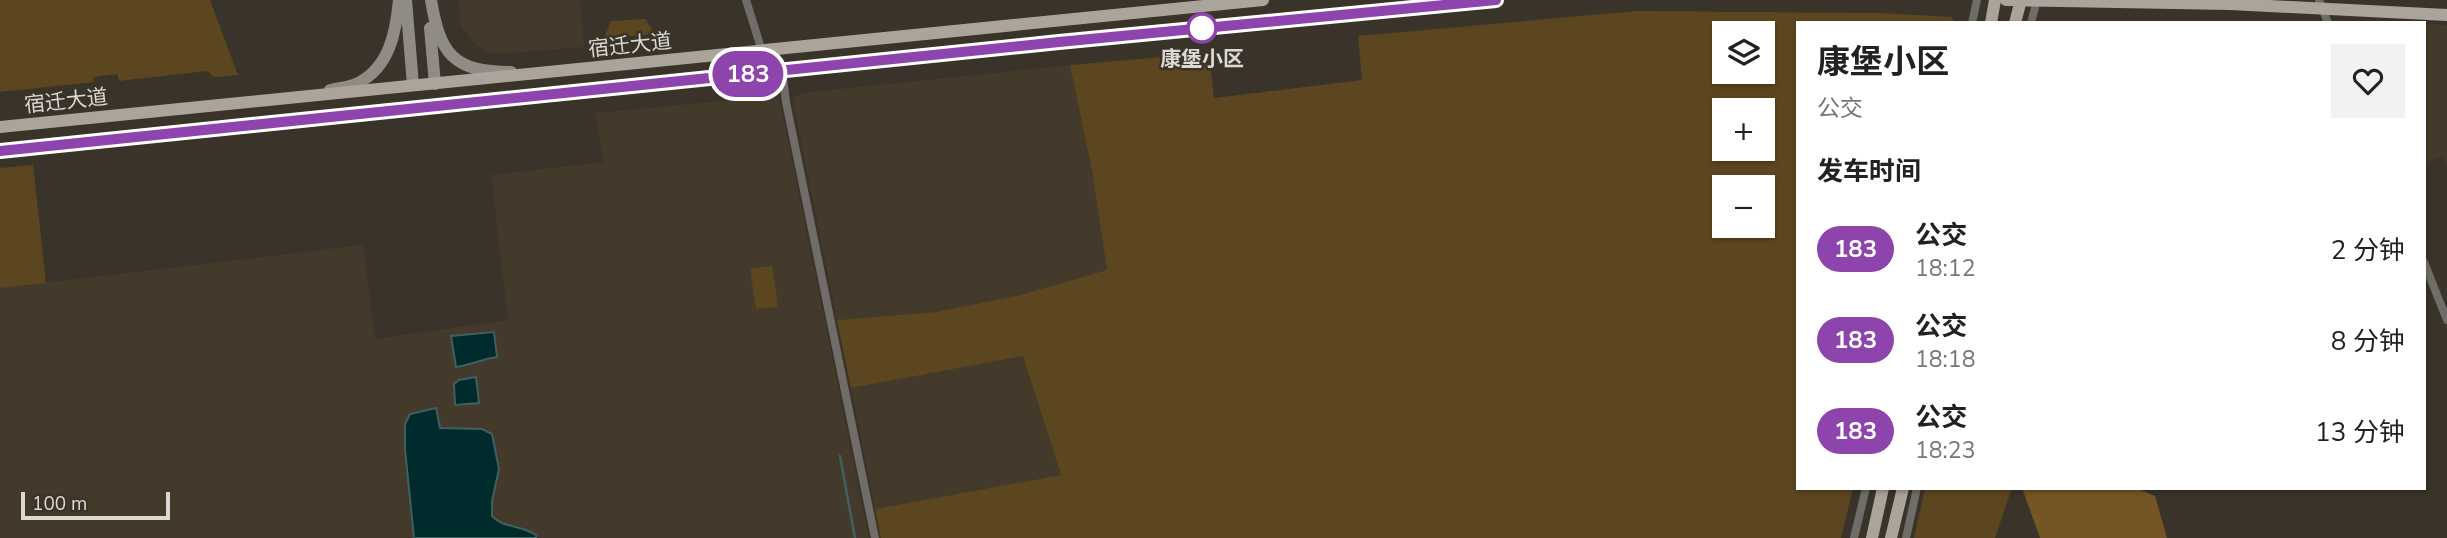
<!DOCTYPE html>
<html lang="zh">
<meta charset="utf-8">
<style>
:root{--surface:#fff;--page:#f2f2f2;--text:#222;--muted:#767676}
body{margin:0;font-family:"Nunito Sans","Noto Sans SC",sans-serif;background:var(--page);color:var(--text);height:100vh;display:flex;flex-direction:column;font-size:26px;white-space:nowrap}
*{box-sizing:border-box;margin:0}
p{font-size:23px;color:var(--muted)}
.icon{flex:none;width:38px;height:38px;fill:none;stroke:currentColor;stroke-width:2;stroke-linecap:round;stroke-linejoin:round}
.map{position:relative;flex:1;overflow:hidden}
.sheet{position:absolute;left:1796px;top:21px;width:630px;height:469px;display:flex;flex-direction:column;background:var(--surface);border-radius:0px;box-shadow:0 2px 5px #0004}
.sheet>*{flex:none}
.badge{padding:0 14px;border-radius:23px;font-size:24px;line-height:46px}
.fabs{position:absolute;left:1712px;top:21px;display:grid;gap:14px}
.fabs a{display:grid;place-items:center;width:63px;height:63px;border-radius:0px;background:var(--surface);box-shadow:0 2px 5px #0004;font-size:35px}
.scale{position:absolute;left:21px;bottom:18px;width:149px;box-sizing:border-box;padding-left:7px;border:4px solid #dcd9d3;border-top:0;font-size:19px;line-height:24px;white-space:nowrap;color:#dcd9d3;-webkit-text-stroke:5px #39332a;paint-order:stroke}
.map>.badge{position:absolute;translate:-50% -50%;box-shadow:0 0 0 4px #fff}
h2{padding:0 21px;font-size:26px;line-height:63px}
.round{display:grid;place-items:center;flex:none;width:74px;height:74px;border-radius:0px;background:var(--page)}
.head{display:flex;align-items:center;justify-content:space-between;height:119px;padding:0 21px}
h1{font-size:33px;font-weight:700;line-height:52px}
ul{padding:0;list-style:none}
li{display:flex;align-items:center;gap:21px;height:91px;padding:0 21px}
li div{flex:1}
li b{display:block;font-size:26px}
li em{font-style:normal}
li .badge{min-width:77px;font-weight:700;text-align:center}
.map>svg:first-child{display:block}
</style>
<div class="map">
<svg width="2447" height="538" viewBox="0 0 2447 538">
<rect width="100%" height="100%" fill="#39332a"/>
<!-- built -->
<path fill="#443a2b" d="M458,0h122l4,47 -86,7 -8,-1 -14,-8 -15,-19z
M2424,24l23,1v143l-5,-11 -18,6z
M1070,65l22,106 15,99 -87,25 -84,17 -99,8 -44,-217 2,-6 6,-4z
M764,97h11l6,9 88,432h-869v-250l363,-43 12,94 133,-19 -17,-145 113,-13 -9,-49z
M1023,356l38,119 -186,34 -24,-121z"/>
<!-- green -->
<path fill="#5c461f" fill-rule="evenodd" d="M0,0h210l28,75 -24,2 -7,-6 -88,10 -2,-7 -24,3 1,5 -94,10z
M1636,11l246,2 69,4 4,5 -158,1v465h56l-12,50h-960l-6,-29 186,-34 -38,-119 -172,32 -14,-68 99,-8 84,-17 87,-25 -15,-99 -22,-106 139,-12 5,45 148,-18 -4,-44zM1724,33h38v39h-38zM1724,110h38v39h-38zM1762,187v39h-38v-39z
M645,19l10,15 -51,4 7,-17z
M33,165l13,118 -46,5v-120z
M772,266l6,41 -22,2 -6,-40z
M1925,488h87l-17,50h-81z"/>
<!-- forest -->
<path fill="#735623" d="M2022,488h114l19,8 12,42h-127z"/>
<!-- water -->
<path fill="#002b2d" stroke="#425f5f" stroke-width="2" d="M494,332l3,25c-15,2 -26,8 -41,10l-5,-31z
M476,377l3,26 -24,2 -1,-21 5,-4z
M436,408l4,20 42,1 10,5 7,35 -7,32v15c12,13 28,8 44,19v3h-122l-9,-89v-25l5,-10z"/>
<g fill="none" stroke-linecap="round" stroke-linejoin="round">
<!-- stream -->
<path stroke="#425f5f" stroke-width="2.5" d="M840,456l15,82"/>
<!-- minor -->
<path stroke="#706d68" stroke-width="8" d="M746,0l16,51
M2319,0l9,23
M1972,23l5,-23
M2031,23l6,-23
M782,70l4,32 89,436
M2424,262l23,58
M1854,538l12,-50
M1906,538l11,-50"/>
<!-- secondary -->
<path stroke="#908c85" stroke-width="12" d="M406,0l7,85
M431,0c9,54 22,72 80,72
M430,28l5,56
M330,90c9,-2 20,-3 28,-7 32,-16 38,-52 41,-83"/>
<!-- primary -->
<path stroke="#aaa49b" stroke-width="12" d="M2006,0l224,4 217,11
M1991,23l4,-23
M2015,23l6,-23
M0,127l1263,-127
M0,151l1059,-109 437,-42
M1872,538l11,-50
M1891,538l12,-50"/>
</g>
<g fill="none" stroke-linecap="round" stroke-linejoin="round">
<defs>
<path id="line" d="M0,151l1059,-109 437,-42"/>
</defs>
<!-- line casing -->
<use href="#line" stroke="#fff" stroke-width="16"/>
<!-- line -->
<use href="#line" stroke="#8e44ad" stroke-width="10"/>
</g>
<!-- markers -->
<circle fill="#fff" stroke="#8e44ad" stroke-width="3.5" cx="1202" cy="28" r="14"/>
<g text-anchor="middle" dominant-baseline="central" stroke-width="5" stroke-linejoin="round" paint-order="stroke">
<!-- street labels -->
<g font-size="21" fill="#dcd9d3" stroke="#39332a">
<text transform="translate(630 45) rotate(-6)">宿迁大道</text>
<text transform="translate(66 101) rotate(-6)">宿迁大道</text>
</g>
<!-- stop labels -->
<g font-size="21" font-weight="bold" fill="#dcd9d3" stroke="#39332a">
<text x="1202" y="59">康堡小区</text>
</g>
</g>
</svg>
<div class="fabs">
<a><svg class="icon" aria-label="layers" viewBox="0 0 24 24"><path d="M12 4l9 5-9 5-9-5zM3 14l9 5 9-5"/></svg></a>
<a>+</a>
<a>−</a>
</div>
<div class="scale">100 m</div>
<b class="badge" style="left:748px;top:74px;background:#8e44ad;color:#fff">183</b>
<section class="sheet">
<div class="head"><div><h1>康堡小区</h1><p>公交</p></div><a class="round"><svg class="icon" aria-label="heart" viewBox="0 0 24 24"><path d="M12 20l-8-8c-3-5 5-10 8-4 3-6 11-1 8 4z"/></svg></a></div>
<h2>发车时间</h2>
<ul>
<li><span class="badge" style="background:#8e44ad;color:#fff">183</span><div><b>公交</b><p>18:12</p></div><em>2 分钟</em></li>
<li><span class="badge" style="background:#8e44ad;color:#fff">183</span><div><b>公交</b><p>18:18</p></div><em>8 分钟</em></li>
<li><span class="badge" style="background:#8e44ad;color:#fff">183</span><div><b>公交</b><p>18:23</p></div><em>13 分钟</em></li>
</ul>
</section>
</div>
